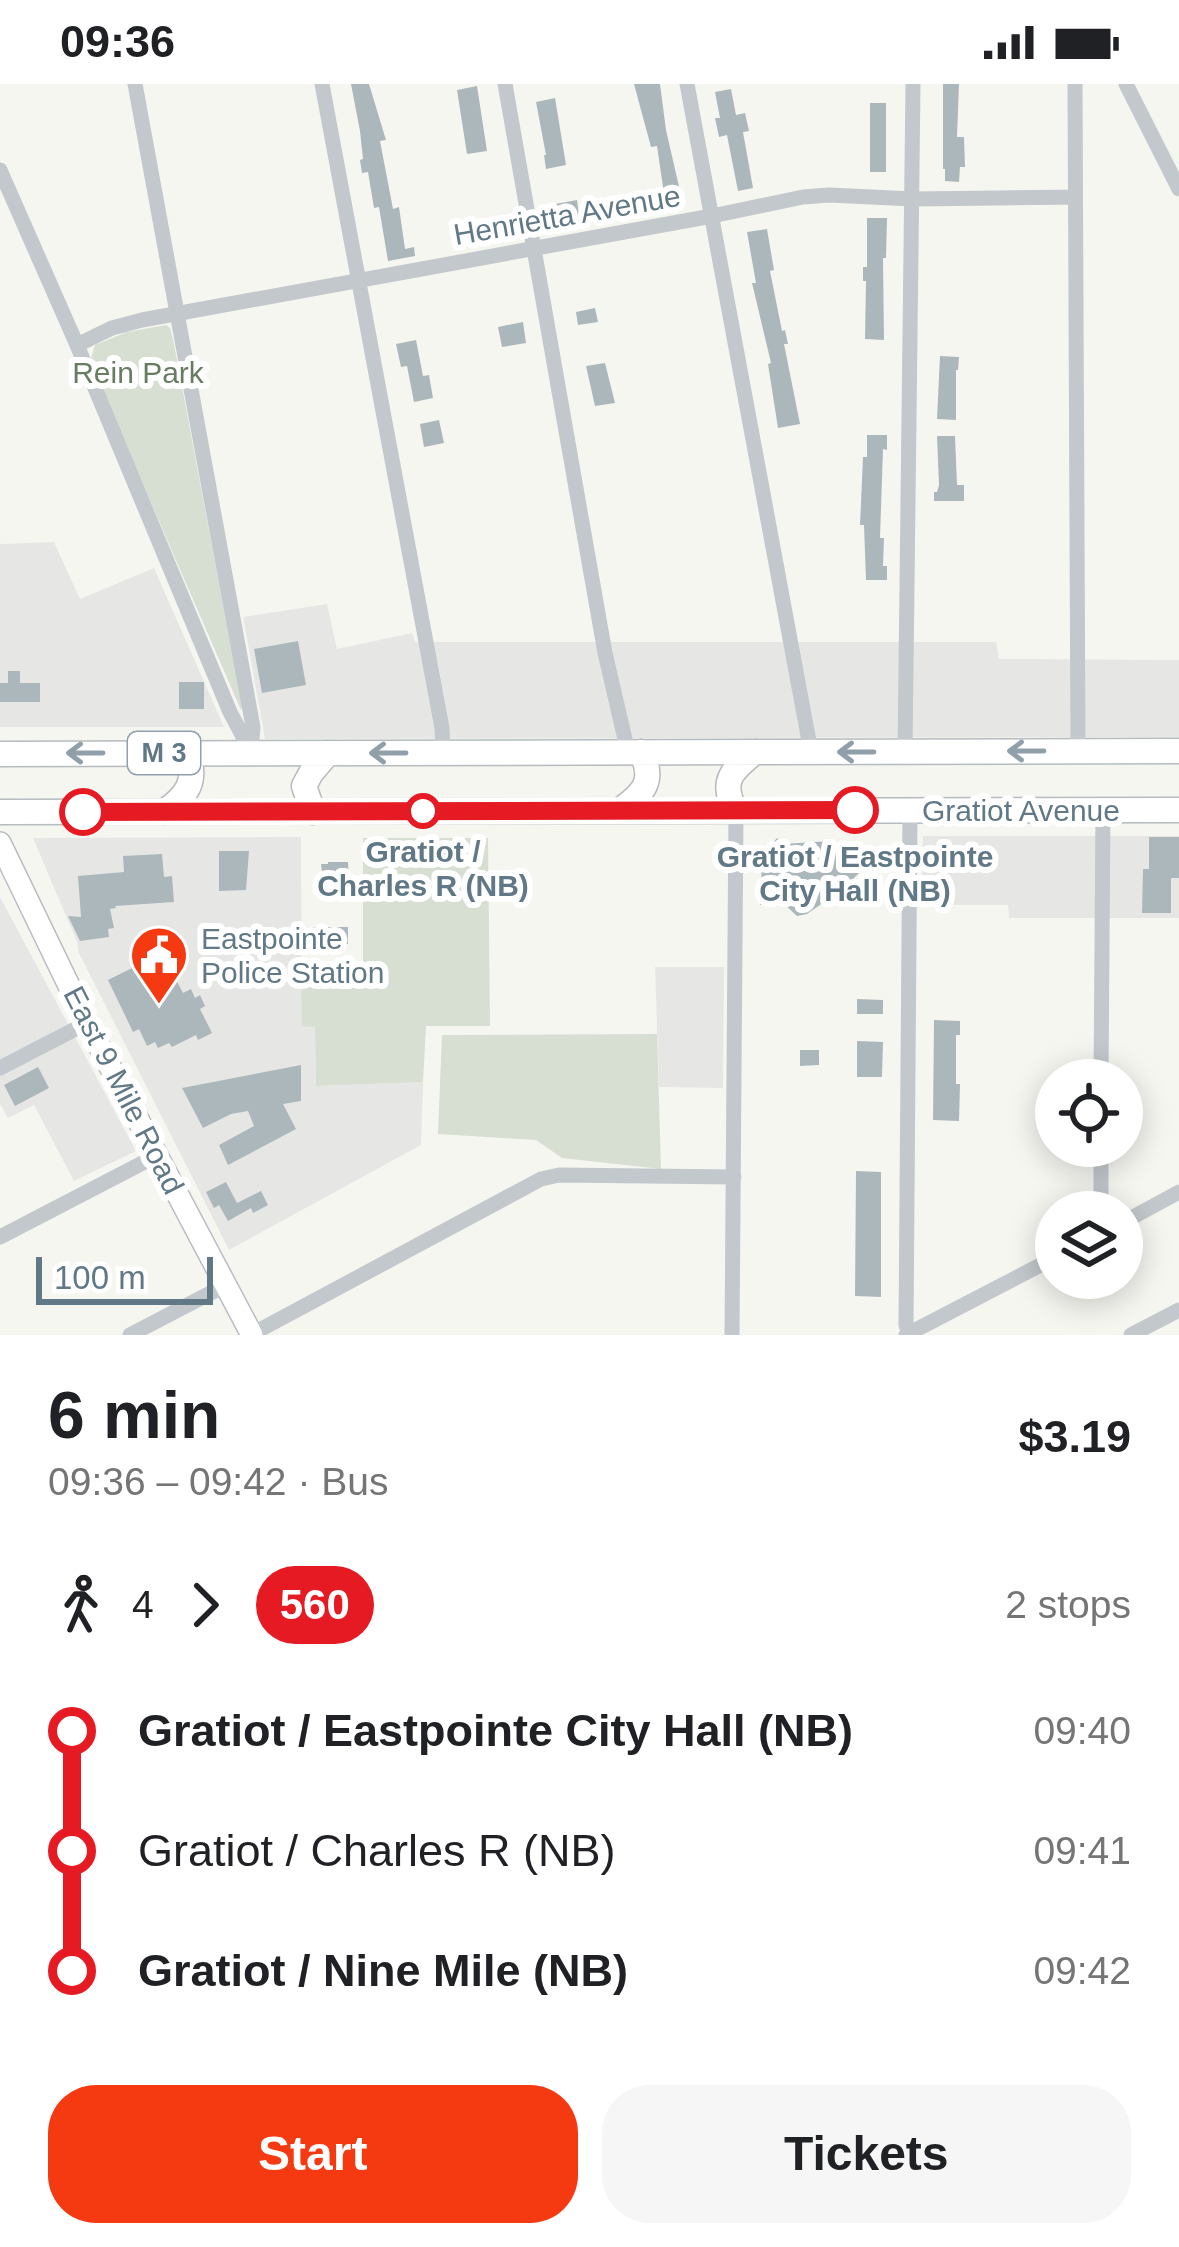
<!DOCTYPE html>
<meta charset="utf-8">
<style>
:root{--surface:#fff;--page:#f6f6f6;--text:#202124;--muted:#757577;--accent:#f53a12}
body{margin:0;font-family:Helvetica,sans-serif;background:var(--page);color:var(--text);height:100vh;display:flex;flex-direction:column;font-size:45px;white-space:nowrap}
*{box-sizing:border-box;margin:0}
p{font-size:39px;color:var(--muted)}
.icon{flex:none;width:66px;height:66px;fill:none;stroke:currentColor;stroke-width:2;stroke-linecap:round;stroke-linejoin:round}
.map{position:relative;height:1251px;overflow:hidden}
.details{display:flex;flex-direction:column;background:var(--surface);flex:1}
.details>*{flex:none}
.badge{padding:0 24px;border-radius:39px;font-size:42px;line-height:78px}
.controls{position:absolute;left:1035px;top:975px;display:grid;gap:24px}
.controls a{display:grid;place-items:center;width:108px;height:108px;border-radius:50%;background:var(--surface);box-shadow:0 6px 30px #0003;font-size:60px}
.scale{position:absolute;left:36px;bottom:30px;width:177px;box-sizing:border-box;padding-left:12px;border:6px solid #617886;border-top:0;font-size:33px;line-height:42px;white-space:nowrap;color:#617886;-webkit-text-stroke:9px #fff;paint-order:stroke}
.map>.badge{position:absolute;translate:-50% -50%;box-shadow:0 0 0 6px #fff}
.legs{display:flex;align-items:center;gap:18px;height:132px;padding:0 48px;font-size:39px}
.legs p{margin-inline-start:auto}
.overview{display:flex;align-items:center;justify-content:space-between;height:204px;padding:0 48px}
h1{font-size:66px;font-weight:700;line-height:90px}
.cta{display:flex;gap:24px;margin-top:auto;padding:24px 48px}
.cta a{flex:1;height:138px;border-radius:48px;background:var(--accent);color:#fff;font-size:48px;font-weight:700;line-height:138px;text-align:center}
.cta a+a{background:var(--page);color:var(--text)}
ul{padding:0 48px;list-style:none}
li{display:flex;align-items:center;gap:42px;height:120px;font-size:45px}
li i{display:grid;place-items:center;width:18px;height:100%;margin:0 15px;background:currentColor}
li i::after{content:'';width:30px;height:30px;margin:-15px;border:9px solid;border-radius:50%;background:var(--surface)}
li p{margin-inline-start:auto}
li:first-child i{background:linear-gradient(#0000 50%,currentColor 0)}
li:last-child i{background:linear-gradient(currentColor 50%,#0000 0)}
.status{display:flex;justify-content:space-between;align-items:center;height:84px;padding:0 60px;background:var(--surface);direction:ltr}
.status svg{height:33px;fill:currentColor}
.map>svg:first-child{display:block}
</style>
<div class="status"><b>09:36</b><svg viewBox="0 0 49 12"><path d="M0 12V9h3v3zM5 12V6h3v6zM10 12V3h3v9zM15 12V0h3v12zM26 1h20v11H26zM47 4h2v5h-2z"/></svg></div>
<div class="map">
<svg width="1179" height="1251" viewBox="0 0 1179 1251">
<rect width="100%" height="100%" fill="#f6f6f1"/>
<!-- built -->
<path fill="#e6e7e5" d="M54,458l26,57 74,-31 70,159h-224v-183z
M327,520l10,45 75,-16 3,9h581l3,17 180,1v77l-914,2 -22,-122z
M923,752h256v82h-170l-1,-13h-87z
M301,753l1,189h13l1,60 107,-4 -2,63 -192,105 -151,-299 -1,-9 -44,-104z
M0,813l136,254 -62,30 -40,-76 -26,13 -8,-14z
M655,883h69l-1,121 -64,-1z"/>
<!-- green -->
<path fill="#d7ded2" d="M166,241l4,3 4,16 68,362 -1,4 -151,-348 5,-17 32,-13z
M363,754h125l2,188h-64l-3,56 -107,4 -1,-59 -13,-1 -1,-51h62z
M657,950l4,135 -99,-11 -26,-18 -98,-6 4,-99z"/>
<!-- building -->
<path fill="#acb7bb" d="M351,0h18l17,56 -6,1 13,68 6,-2 6,42 9,-2 1,9 -27,5 -9,-54 -5,1 -6,-36 -6,1 -2,-13 3,-1 -3,-28z
M634,0h26l6,46 17,74 -17,3 -9,-61 -6,1z
M943,0h16l-2,53h7l1,30h-5l-1,15 -14,-1v-12h-2z
M477,2l10,65 -20,3 -10,-64z
M731,5l5,26 9,-2 4,18 -6,1 10,56 -15,3 -11,-56 -8,2 -4,-19h5l-5,-26z
M555,14l11,67 -20,4 -2,-14h2l-10,-53z
M870,19h16v69h-16z
M577,116l2,15 -27,5 -2,-15z
M867,134h20l-1,40h-3l1,82 -19,-1 1,-58h-3v-14h4z
M767,145l7,41 -4,1 12,60 3,-1 3,14h-4l16,80 -22,4 -10,-64 3,-1 -19,-80h4l-9,-51z
M595,224l3,14 -20,3 -2,-13z
M523,238l3,21 -24,4 -4,-20z
M416,256l7,36 6,-1 4,23 -19,4 -7,-36 -6,1 -5,-23z
M940,272l19,1 -1,13h-2v50l-19,-1z
M605,279l10,40 -20,3 -9,-40z
M439,336l5,23 -20,4 -4,-23z
M867,351h20v15l-4,-1 -3,89h4l-1,28h4v14h-21l-2,-55h-4l3,-68h4z
M937,352h18l2,49h7v16h-30v-9h3l2,-7z
M298,557l8,44 -44,8 -8,-44z
M8,587h12v12h20v19h-40v-19h8z
M179,598h25v27h-25z
M1149,753h30v41h-8v35h-29l1,-44h6z
M777,754l5,6 49,-3 1,7h14l19,19 -30,30 -5,-2 -10,10 -13,9 -10,2 -12,-11h-25l2,-42 -5,-4 13,-17 2,2z
M219,767h30l-3,39 -27,1z
M162,770l2,23 8,-1 2,26 -59,4 1,2 -6,1 4,19 -6,1 1,8 -29,4 -12,-25 13,1 -3,-41 46,-4 -1,-16z
M328,778h20l1,17 -26,1 -2,-16h7z
M305,843h43v17h-43z
M165,874l18,35 8,-4 4,9 5,-3 5,11 -5,3 12,24 -14,7 -2,-5 -24,12 -3,-4 -11,5 -3,-6 -8,4 -8,-17 -6,3 -25,-52 28,-14 3,6z
M857,915l26,1v14h-26z
M934,936l26,1v14h-4v49h4l-1,37 -26,-1z
M857,957l26,1 -1,35h-25z
M800,966h19v15l-19,1z
M301,981v36l-18,3 13,25 -68,36 -9,-20 35,-19 -6,-15 -17,3 -28,14 -21,-40z
M38,983l11,21 -34,18 -11,-21z
M856,1087l25,1v125l-26,-1z
M226,1098l11,21 24,-12 7,14 -15,8 -2,-5 -23,13 -9,-16 -5,3 -8,-16z"/>
<g fill="none" stroke-linecap="round" stroke-linejoin="round">
<defs>
<path id="secondary" d="M0,759l87,180 165,312"/>
<path id="primary" d="M0,670l1179,-3
M619,727c24,-17 37,-30 22,-59
M736,727c-17,-29 -4,-41 19,-59
M0,728l1179,-2
M164,728c23,-16 34,-31 23,-59
M313,728l-9,-26 7,-13 17,-20"/>
</defs>
<!-- secondary casing -->
<use href="#secondary" stroke="#b7bdc1" stroke-width="24"/>
<!-- primary casing -->
<use href="#primary" stroke="#b5bbbe" stroke-width="27"/>
<!-- minor -->
<path stroke="#c2c8cb" stroke-width="15" d="M135,0l118,643 -2,26
M322,0l120,644 1,25
M505,0l100,569 23,99
M687,0l124,668
M1075,0l3,667
M1126,0l53,105
M0,86l77,175 153,367 20,38
M77,261l35,-17 30,-8 570,-104 91,-19 26,-2 84,4 161,-2
M905,668l8,-668
M0,984l87,-45
M1101,996l2,-270
M1101,1062v66
M1122,1139l57,-31
M0,1153l156,-81
M252,1250l289,-155 18,-4 175,2
M909,1250l-3,-9 4,-515
M130,1251l96,-50
M732,1251l4,-524
M906,1251l150,-78
M1131,1251l48,-25"/>
<!-- secondary -->
<use href="#secondary" stroke="#fff" stroke-width="21"/>
<!-- primary -->
<use href="#primary" stroke="#fff" stroke-width="24"/>
</g>
<!-- one-way arrows -->
<defs><path id="oneway-shaft" d="M-6 0H5M1.5-3L5.5 0L1.5 3" fill="none" stroke-width="1.6" stroke-linecap="round" stroke-linejoin="round" transform="scale(3)"/></defs>
<g stroke="#90a0aa">
<use href="#oneway-shaft" transform="translate(1026 667) rotate(180)"/>
<use href="#oneway-shaft" transform="translate(856 668) rotate(180)"/>
<use href="#oneway-shaft" transform="translate(85 669) rotate(180)"/>
<use href="#oneway-shaft" transform="translate(388 669) rotate(-180)"/>
</g>
<g fill="none" stroke-linecap="round" stroke-linejoin="round">
<defs>
<path id="line-1" d="M83,728l772,-2"/>
</defs>
<!-- line-1 casing -->
<use href="#line-1" stroke="#fff" stroke-width="27"/>
<!-- line-1 -->
<use href="#line-1" stroke="#e51a23" stroke-width="18"/>
</g>
<!-- icons -->
<defs>
<symbol id="civic-pin" viewBox="-11 -11 22 30"><path d="M0 17L-7.5 6A9.5 9.5 0 1 1 7.5 6Z" fill="#f53a12" stroke="#fff"/><path d="M-.6-6.5H3V-4.5H.6V-3L4-1V1h2V6H-6V1h2V-1L-.6-3ZM-1.2 2.5V6h2.4V2.5Z" fill="#fff"/></symbol>
</defs>
<g fill-rule="evenodd">
<use href="#civic-pin" x="126" y="838" width="66" height="90"/>
</g>
<!-- markers -->
<g fill="#fff" stroke="#e51a23" stroke-width="6">
<circle cx="855" cy="726" r="21"/>
<circle cx="423" cy="727" r="15"/>
<circle cx="83" cy="728" r="21"/>
</g>
<g text-anchor="middle" dominant-baseline="central" stroke-width="12" stroke-linejoin="round" paint-order="stroke">
<!-- shield labels -->
<rect fill="#fff" stroke="#90a0aa" stroke-width="3" x="128" y="648" width="72" height="42" rx="9"/>
<g font-size="27" font-weight="bold" fill="#617886">
<text x="164" y="669">M 3</text>
</g>
<!-- street labels -->
<g font-size="30" fill="#617886" stroke="#fff">
<text transform="translate(567 131) rotate(-10)">Henrietta Avenue</text>
<text x="1021" y="726">Gratiot Avenue</text>
<text transform="translate(124 1006) rotate(63)">East 9 Mile Road</text>
</g>
<!-- park labels -->
<g font-size="30" fill="#687c61" stroke="#fff">
<text x="138" y="288">Rein Park</text>
</g>
<!-- stop labels -->
<g font-size="30" font-weight="bold" fill="#617886" stroke="#fff">
<text x="423" y="767">Gratiot /<tspan x="423" dy="34">Charles R (NB)</tspan></text>
<text x="855" y="772">Gratiot / Eastpointe<tspan x="855" dy="34">City Hall (NB)</tspan></text>
</g>
<!-- poi labels -->
<g font-size="30" fill="#617886" stroke="#fff" text-anchor="start">
<text x="201" y="854">Eastpointe<tspan x="201" dy="34">Police Station</tspan></text>
</g>
</g>
</svg>
<div class="controls">
<a><svg class="icon" aria-label="locate" viewBox="0 0 24 24"><circle cx="12" cy="12" r="6"/><path d="M12 2v4M12 18v4M2 12h4M18 12h4"/></svg></a>
<a><svg class="icon" aria-label="layers" viewBox="0 0 24 24"><path d="M12 4l9 5-9 5-9-5zM3 14l9 5 9-5"/></svg></a>
</div>
<div class="scale">100 m</div>
</div>
<section class="details">
<div class="overview"><div><h1>6 min</h1><p>09:36 – 09:42 · Bus</p></div><b>$3.19</b></div>
<div class="legs"><svg class="icon" aria-label="walk" viewBox="0 0 24 24"><circle cx="13" cy="4" r="2"/><path d="M13 8l-2 6 4 7M11 14l-3 7M7 12l3-4h3l4 4"/></svg>4<svg class="icon" aria-label="forward" viewBox="0 0 24 24"><path d="M9 5l7 7-7 7"/></svg><b class="badge" style="background:#e51a23;color:#fff">560</b><p>2 stops</p></div>
<ul>
<li><i style="color:#e51a23"></i><b>Gratiot / Eastpointe City Hall (NB)</b><p>09:40</p></li>
<li><i style="color:#e51a23"></i><span>Gratiot / Charles R (NB)</span><p>09:41</p></li>
<li><i style="color:#e51a23"></i><b>Gratiot / Nine Mile (NB)</b><p>09:42</p></li>
</ul>
<div class="cta"><a>Start</a><a>Tickets</a></div>
</section>
